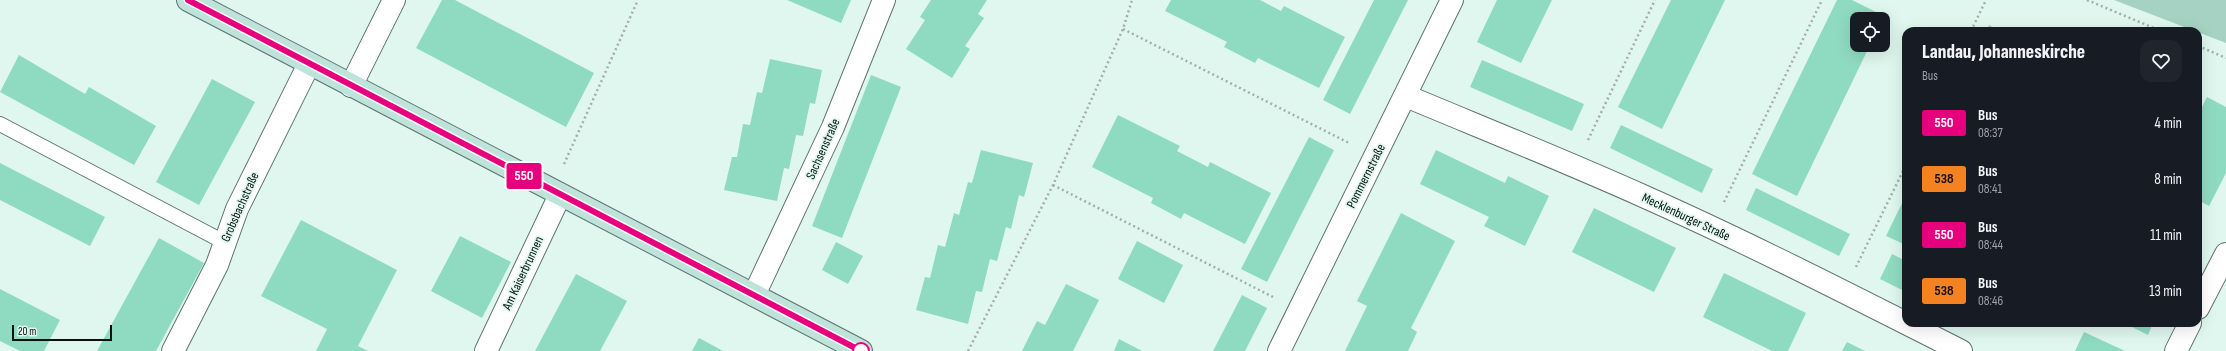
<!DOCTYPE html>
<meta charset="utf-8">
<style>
:root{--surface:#171b24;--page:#20242c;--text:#f1f3f6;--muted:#9ea1a6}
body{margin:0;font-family:"Sofia Sans Condensed",sans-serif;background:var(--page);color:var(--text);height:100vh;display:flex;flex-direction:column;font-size:15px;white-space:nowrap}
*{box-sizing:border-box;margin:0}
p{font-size:13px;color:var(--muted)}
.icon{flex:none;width:22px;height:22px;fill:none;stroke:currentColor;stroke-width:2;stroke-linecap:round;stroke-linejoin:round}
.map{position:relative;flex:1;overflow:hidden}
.details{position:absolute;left:1902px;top:27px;width:300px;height:300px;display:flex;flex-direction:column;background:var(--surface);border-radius:12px;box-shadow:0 4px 16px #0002}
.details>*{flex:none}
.badge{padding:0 8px;border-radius:3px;font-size:14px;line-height:26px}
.buttons{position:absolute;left:1850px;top:12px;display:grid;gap:8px}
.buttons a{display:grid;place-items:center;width:40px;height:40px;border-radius:8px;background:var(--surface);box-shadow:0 4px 16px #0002;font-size:20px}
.scale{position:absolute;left:12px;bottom:10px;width:100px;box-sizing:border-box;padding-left:4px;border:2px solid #09110f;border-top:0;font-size:11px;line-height:14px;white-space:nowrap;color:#09110f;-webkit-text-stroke:3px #dff7ee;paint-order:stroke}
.map>.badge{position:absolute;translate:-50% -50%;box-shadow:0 0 0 2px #fff}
.round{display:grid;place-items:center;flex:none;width:42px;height:42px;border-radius:12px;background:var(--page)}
.summary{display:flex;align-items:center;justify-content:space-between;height:68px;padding:0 20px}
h1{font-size:19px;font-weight:800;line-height:30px}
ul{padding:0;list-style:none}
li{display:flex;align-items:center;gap:12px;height:56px;padding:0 20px}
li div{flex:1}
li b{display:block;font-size:15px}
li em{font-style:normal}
li .badge{min-width:44px;font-weight:700;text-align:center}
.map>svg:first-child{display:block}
</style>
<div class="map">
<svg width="2226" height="351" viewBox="0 0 2226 351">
<rect width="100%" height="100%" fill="#dff7ee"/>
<!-- green -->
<path fill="#a5d2c2" d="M2114,0h112v43z"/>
<!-- building -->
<path fill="#8fdbc1" d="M442,0h13l139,73 -28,54 -150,-79z
M787,0h64l-10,23z
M931,0h56l-9,14 6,4 -19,28 5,3 -18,29 -46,-29 19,-29 -5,-3z
M1171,0h89l21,11 3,-5 61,31 -26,51 -61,-30 -3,5 -31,-16 3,-5 -62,-31z
M1374,0h34l-58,114 -27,-14z
M1497,0h55l-31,63 -44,-21z
M1671,0h54l-63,129 -44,-22z
M1837,0h15l32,16 -2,3h-25v26h13l-73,151 -45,-22z
M1989,25l11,6h-14z
M19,55l66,39 4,-7 67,39 -22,39 -134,-73z
M770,59l52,11 -7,34 -5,-1 -7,33 -7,-1 -7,34 -5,-1 -7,33 -53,-11 8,-33h5l6,-33 7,1 7,-33 5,1z
M1482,60l102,44 -12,27 -102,-44z
M871,75l30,12 -59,151 -30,-12z
M212,79l43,23 -56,103 -43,-23z
M2207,97l19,10v66l-17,33 -11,-6v-85z
M1118,115l62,31 -3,5 31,16 2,-5 61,31 -26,51 -61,-31 -3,6 -30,-16 2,-5 -61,-31z
M1621,125l92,44 -11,24 -92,-45z
M1309,137l25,13 -67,132 -26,-13z
M981,150l52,13 -9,34 -5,-2 -8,34 -5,-2 -9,34 -7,-2 -8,33 -6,-1 -8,33 -52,-14 9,-33 5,1 8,-33 7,2 9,-34 5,2 9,-33 4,1z
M1436,150l69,33 3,-7 41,20 -24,50 -41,-20 5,-9 -69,-33z
M0,163l105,54 -15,29 -90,-46z
M1756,188l94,46 -11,22 -93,-46z
M1906,195v50l-20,-9z
M1594,208l82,40 -22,44 -82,-40z
M1401,213l54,28 -44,87 6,4 -9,19h-63l22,-45 -10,-5z
M301,220l96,50 -39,76 10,5h-52l11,-22 -66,-33z
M460,236l51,26 -29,56 -51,-27z
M159,238l45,25 -48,88h-59z
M1137,241l46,24 -19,38 -46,-24z
M836,242l27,14 -15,28 -26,-14z
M1892,254l14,7v31l-26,-13z
M1724,273l82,40 -18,38h-16l-69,-34z
M576,274l51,27 -27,50h-65z
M1066,284l33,16 -26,51h-51l15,-30 8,4z
M0,289l60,31 -16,31h-24l-20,-10z
M1242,295l25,13 -22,43h-32z
M2124,323h29l-5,12z
M2084,332l41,19h-50z
M699,338l24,13h-31z
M1119,339l23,12h-28z
M1847,342l18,9h-23z"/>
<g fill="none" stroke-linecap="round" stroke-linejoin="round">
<defs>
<path id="lane" d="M0,124l224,118"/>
<path id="street" d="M351,86l43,-86
M1406,96c79,33 159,65 237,100 108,48 213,102 318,155
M754,295l79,-168 51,-127
M2198,308l28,-54
M173,351l44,-86 20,-56 72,-145
M486,351l74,-156
M1279,351l173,-351
M2176,351l14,-28"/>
<path id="secondary" d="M188,0l673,351"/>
</defs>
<!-- lane casing -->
<use href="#lane" stroke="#5f736c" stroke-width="16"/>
<!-- street casing -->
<use href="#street" stroke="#5f736c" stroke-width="24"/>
<!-- secondary casing -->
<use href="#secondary" stroke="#5f736c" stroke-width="24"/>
<!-- path -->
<path stroke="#9db0aa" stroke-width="2.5" stroke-dasharray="2 3" stroke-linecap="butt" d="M2087,0l74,31
M1123,29l226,114
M1971,31l15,-31
M2198,46l28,12
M1588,140l67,-140
M564,164l74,-164
M1053,185l220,112
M1724,202l98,-202
M1856,267l50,-102
M968,351l85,-166 70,-156 9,-29"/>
<!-- lane -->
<use href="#lane" stroke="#fff" stroke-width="14"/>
<!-- street -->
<use href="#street" stroke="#fff" stroke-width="22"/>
<!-- secondary -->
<use href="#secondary" stroke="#bde3da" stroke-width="22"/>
</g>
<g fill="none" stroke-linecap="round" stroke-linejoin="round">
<defs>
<path id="line" d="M188,0l673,351"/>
</defs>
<!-- line casing -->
<use href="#line" stroke="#fff" stroke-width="9"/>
<!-- line -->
<use href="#line" stroke="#e6007e" stroke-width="6"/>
</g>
<!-- markers -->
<circle fill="#fff" stroke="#e6007e" stroke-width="2" cx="861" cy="351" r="8"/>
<g text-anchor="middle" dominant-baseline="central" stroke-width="3.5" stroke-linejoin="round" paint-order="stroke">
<!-- street labels -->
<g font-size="13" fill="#09110f" stroke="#dff7ee">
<text transform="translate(823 149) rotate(-66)">Sachsenstraße</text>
<text transform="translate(1366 176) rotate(-63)">Pommernstraße</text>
<text transform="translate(240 207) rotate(-66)">Grobsbachstraße</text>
<text transform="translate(1686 217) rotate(25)">Mecklenburger Straße</text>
<text transform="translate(523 273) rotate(-65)">Am Kaiserbrunnen</text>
</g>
</g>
</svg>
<div class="buttons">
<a><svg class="icon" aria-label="locate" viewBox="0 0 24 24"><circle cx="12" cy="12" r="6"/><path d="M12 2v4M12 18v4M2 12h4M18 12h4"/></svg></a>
</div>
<div class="scale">20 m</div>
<b class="badge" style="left:524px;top:176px;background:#e6007e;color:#fff">550</b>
<section class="details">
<div class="summary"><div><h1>Landau, Johanneskirche</h1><p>Bus</p></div><a class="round"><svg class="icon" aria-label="heart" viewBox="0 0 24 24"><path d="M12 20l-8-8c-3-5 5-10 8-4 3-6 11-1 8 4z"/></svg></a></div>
<ul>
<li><span class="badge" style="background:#e6007e;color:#fff">550</span><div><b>Bus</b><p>08:37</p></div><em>4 min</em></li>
<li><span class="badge" style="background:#f58220;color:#111">538</span><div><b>Bus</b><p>08:41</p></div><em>8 min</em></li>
<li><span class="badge" style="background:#e6007e;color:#fff">550</span><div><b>Bus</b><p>08:44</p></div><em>11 min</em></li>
<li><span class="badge" style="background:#f58220;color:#111">538</span><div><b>Bus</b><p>08:46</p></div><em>13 min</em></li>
</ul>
</section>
</div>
